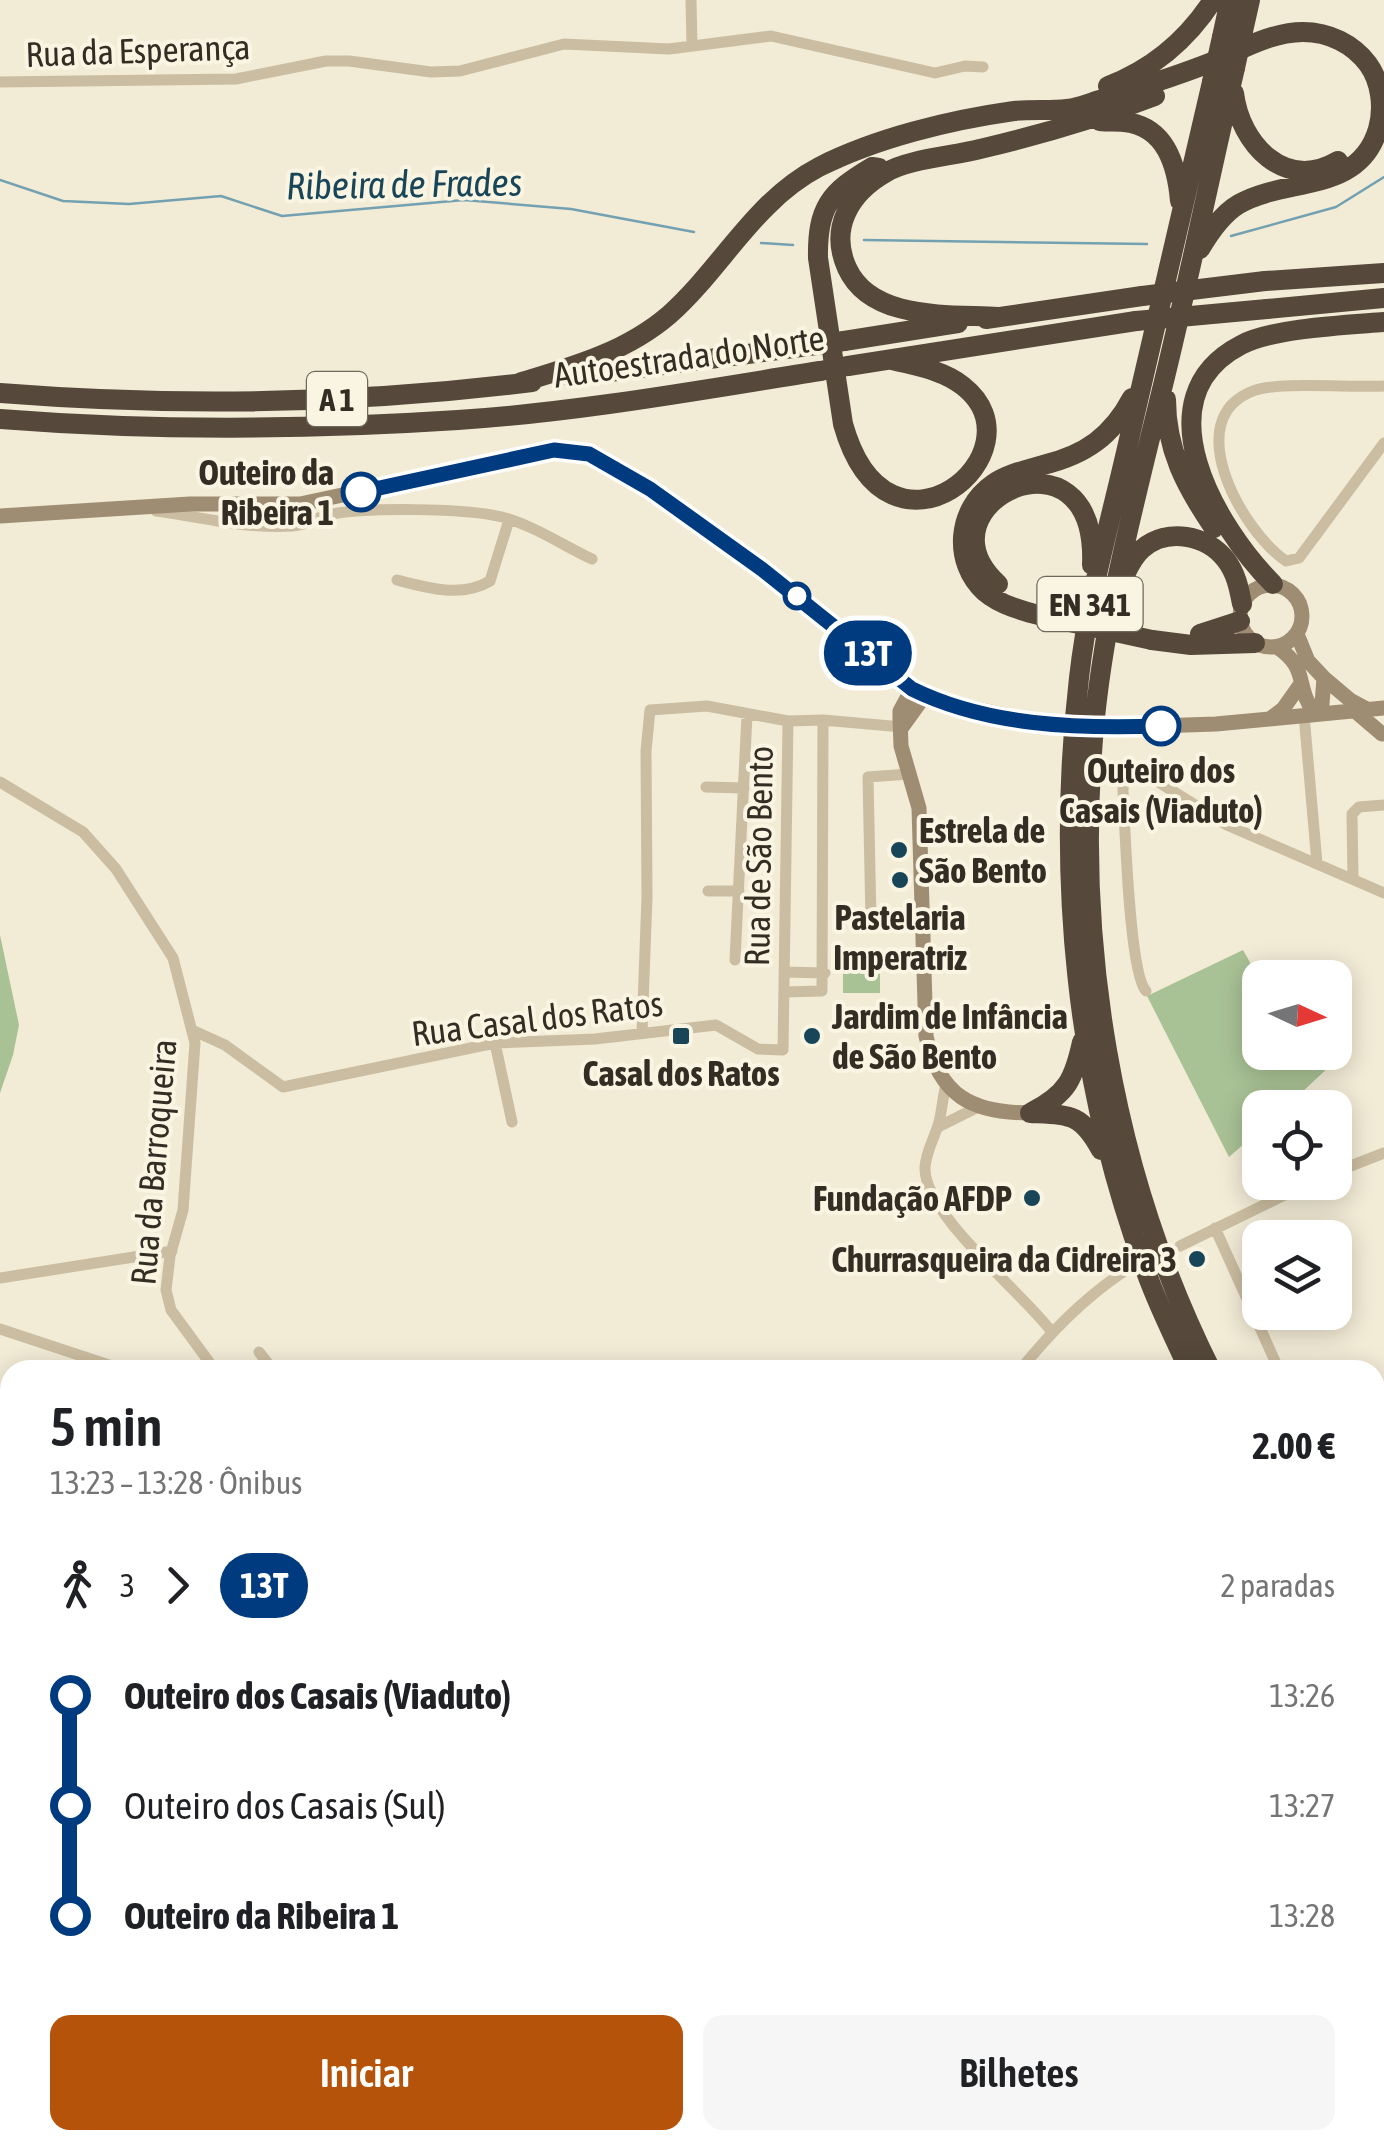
<!DOCTYPE html>
<html lang="pt">
<meta charset="utf-8">
<style>
:root{--surface:#fff;--page:#f6f6f6;--text:#202124;--muted:#757577;--accent:#b45309}
body{margin:0;font-family:"Asap Condensed",sans-serif;background:var(--page);color:var(--text);height:100vh;display:flex;flex-direction:column;font-size:38px;white-space:nowrap}
*{box-sizing:border-box;margin:0}
p{font-size:32px;color:var(--muted)}
.icon{flex:none;width:55px;height:55px;fill:none;stroke:currentColor;stroke-width:2;stroke-linecap:round;stroke-linejoin:round}
.map{position:relative;flex:1;overflow:hidden}
.sheet{position:absolute;left:0px;top:1360px;width:1385px;height:790px;display:flex;flex-direction:column;background:var(--surface);border-radius:30px 30px 0 0;box-shadow:0 5px 25px #0003}
.sheet>*{flex:none}
.badge{padding:0 20px;border-radius:32px;font-size:35px;line-height:65px}
.needle{width:65px;rotate:94deg}
.tools{position:absolute;left:1242px;top:960px;display:grid;gap:20px}
.tools a{display:grid;place-items:center;width:110px;height:110px;border-radius:20px;background:var(--surface);box-shadow:0 5px 25px #0003;font-size:50px}
.map>.badge{position:absolute;translate:-50% -50%;box-shadow:0 0 0 5px #fff}
.legs{display:flex;align-items:center;gap:15px;height:110px;padding:0 50px;font-size:32px}
.legs p{margin-inline-start:auto}
.headline{display:flex;align-items:center;justify-content:space-between;height:170px;padding:0 50px}
h1{font-size:55px;font-weight:600;line-height:75px}
.primary-button{display:flex;gap:20px;margin-top:auto;padding:20px 50px}
.primary-button a{flex:1;height:115px;border-radius:20px;background:var(--accent);color:#fff;font-size:40px;font-weight:600;line-height:115px;text-align:center}
.primary-button a+a{background:var(--page);color:var(--text)}
ul{padding:0 50px;list-style:none}
li{display:flex;align-items:center;gap:35px;height:110px;font-size:38px}
li i{display:grid;place-items:center;width:15px;height:100%;margin:0 12px;background:currentColor}
li i::after{content:'';width:25px;height:25px;margin:-12px;border:8px solid;border-radius:50%;background:var(--surface)}
li p{margin-inline-start:auto}
li:first-child i{background:linear-gradient(#0000 50%,currentColor 0)}
li:last-child i{background:linear-gradient(currentColor 50%,#0000 0)}
.map>svg:first-child{display:block}
</style>
<div class="map">
<svg width="1384" height="2150" viewBox="0 0 1384 2150">
<rect width="100%" height="100%" fill="#f2ebd6"/>
<!-- green -->
<path fill="#a9c295" d="M0,935l19,90 -6,30 -13,38z
M1243,950l17,30v72h75v-35l11,34 -60,56 -26,1v22l-31,27 -82,-161z
M843,973h37v20h-37z
M0,1534l10,1v143l-10,6z
M10,2070v70h473l2,10h-485v-76z"/>
<g fill="none" stroke-linecap="round" stroke-linejoin="round">
<!-- stream -->
<path stroke="#73a1b1" stroke-width="2.5" d="M0,180l63,21 66,3 92,-8 61,20 182,-16 107,9 123,23
M1231,236l105,-29 48,-30
M864,240l283,4
M761,243l32,2"/>
<!-- street -->
<path stroke="#cbbda1" stroke-width="11" d="M691,0l1,45
M0,82l236,-3 90,-18h23l82,11 29,-1 104,-27 105,5 102,-13 164,37 30,-7 18,1
M1384,386c-32,2 -106,-5 -131,5 -74,28 -11,140 33,170l13,-3 85,-115
M156,511c45,6 90,18 136,15 18,-1 22,-8 35,-11 39,-8 137,-7 175,2 31,8 62,29 90,42
M397,580c30,8 65,18 93,1l19,-61
M1304,715l13,148
M0,782l83,50 33,37 57,89 22,85 -12,167 -13,46 -4,34 5,20 44,60
M706,787l38,1
M1353,879l-1,-65 7,-7 25,-2
M708,891h31
M871,921l-3,-144 41,-3
M735,960l12,-245
M784,972l41,1
M1146,991c-17,-18 -21,-167 -23,-200l1,-21 4,-7 99,62 157,68
M784,992l38,-1 1,-271
M192,1030l33,15 58,42 212,-44 100,-4 121,-14 42,24 25,1 5,-329
M642,1032l5,-135 -1,-146 4,-41 57,-4 81,15 35,-1 79,7
M495,1043l17,79
M946,1084c-3,12 -4,26 -7,38 -4,15 -13,29 -14,45 -2,47 96,124 126,164
M938,1127l40,-20
M1335,1172l49,-19
M1215,1228l64,142
M1180,1246l131,-64
M0,1278l172,-27
M0,1329l124,41
M259,1352l14,18
M1020,1370c31,-38 62,-70 103,-98
M0,1459l10,-10
M1375,1588l9,12
M1375,2059l9,4
M0,2062l10,-4
M747,2140l3,10
M930,2140l7,10
M508,2149l30,-9"/>
<!-- secondary -->
<path stroke="#9e8c73" stroke-width="15" d="M0,516l190,-12h110l231,-49 42,-4 34,12 43,26 148,107 114,93 28,12 101,22
M1240 616a31 31 0 1 1 62 0a31 31 0 1 1-62 0Z
M1297,634l11,27 16,17 -2,26 -7,10
M1277,647c33,22 17,39 38,67
M1324,678l26,22 15,8
M912,689l-12,22v9l1,26 18,62 7,228c13,60 46,77 104,77
M1355,711l27,23
M1271,718l12,-9 17,-24
M902,727l23,-32
M1127,727l89,-3 168,-16"/>
<!-- highway -->
<path stroke="#56493b" stroke-width="20" d="M1243,31l7,-31
M1222,37l8,-37
M1108,86c45,-17 79,-46 105,-86
M1234,93c6,51 51,99 104,68
M1100,121c8,1 16,0 24,1 42,4 53,44 56,79
M879,168l-7,-1c-42,25 -55,40 -54,91l25,166c45,160 203,27 120,-38 -20,-16 -47,-20 -71,-26
M1265,281l119,-8
M1267,309l117,-11
M998,317c-49,-3 -127,4 -151,-49 -18,-40 3,-75 38,-95 22,-14 69,-17 95,-24 60,-14 118,-31 175,-53
M986,319l156,-23
M844,341l114,-18
M848,366l288,-45
M571,377l245,-32
M519,383c53,-16 107,-31 150,-68 53,-47 85,-114 150,-148 57,-29 131,-47 195,-56 18,-2 36,0 53,-2 12,-1 25,-7 36,-10 39,-12 77,-24 114,-39 27,-12 56,-28 86,-28 26,0 50,12 65,32 13,18 16,44 10,65 -19,65 -92,48 -139,75 -17,10 -29,28 -39,45
M0,393c177,14 356,11 532,-11
M1166,399c0,51 20,88 48,129
M0,419c152,12 305,11 458,1 121,-8 242,-30 362,-49
M1125,575c4,-9 9,-19 17,-26 25,-22 65,-14 84,11 10,13 13,28 16,44
M998,584c-87,-80 100,-169 94,-19
M1273,584c-56,-56 -134,-186 -32,-239 32,-17 106,-20 143,-23
M1042,616c-19,-5 -42,-11 -57,-24 -33,-30 -28,-83 8,-108 14,-10 33,-14 50,-19 42,-10 69,-29 89,-67
M1200,634l40,-13
M1152,640l39,5 64,-2
M1032,1112c35,-18 42,-33 50,-70
M1030,1113c40,2 51,0 71,37
M1189,1370c-15,-34 -33,-68 -45,-104 -68,-186 -88,-391 -65,-588 9,-82 33,-162 51,-243 28,-118 54,-236 82,-353
M1211,1370c-100,-200 -138,-431 -116,-653 12,-115 43,-228 70,-340 25,-103 46,-206 70,-309
M1375,1653l9,9"/>
<!-- secondary-bridge -->
<path stroke="#9e8c73" stroke-width="15" d="M1041,723l86,4"/>
<!-- highway-bridge -->
<path stroke="#56493b" stroke-width="20" d="M1235,68l8,-37
M1212,82l10,-45
M1142,296l123,-15
M1136,321l131,-12
M816,345l28,-4
M820,371l28,-5
M1042,616l110,24
M1375,1624l9,10"/>
</g>
<g fill="none" stroke-linecap="round" stroke-linejoin="round">
<defs>
<path id="line-1" d="M361,492l193,-42 35,4 61,35 113,81 149,119c75,37 166,40 249,37"/>
</defs>
<!-- line-1 casing -->
<use href="#line-1" stroke="#fff" stroke-width="22"/>
<!-- line-1 -->
<use href="#line-1" stroke="#003b80" stroke-width="15"/>
</g>
<!-- markers -->
<g fill="#fff" stroke="#003b80" stroke-width="5">
<circle cx="361" cy="492" r="18"/>
<circle cx="797" cy="596" r="12"/>
<circle cx="1161" cy="726" r="18"/>
</g>
<g fill="#184658" stroke="#faf4e2" stroke-width="4">
<circle cx="899" cy="850" r="10"/>
<circle cx="900" cy="880" r="10"/>
<rect x="671" y="1026" width="20" height="20" rx="5"/>
<circle cx="812" cy="1036" r="10"/>
<circle cx="1032" cy="1198" r="10"/>
<circle cx="1197" cy="1259" r="10"/>
</g>
<g text-anchor="middle" dominant-baseline="central" stroke-width="8" stroke-linejoin="round" paint-order="stroke">
<!-- shield labels -->
<g fill="#faf4e2" stroke="#6f695d" stroke-width="2.5">
<rect x="307" y="372" width="60" height="54" rx="8"/>
<rect x="1037.5" y="577" width="105" height="54" rx="8"/>
</g>
<g font-size="32" font-weight="bold" fill="#342d24">
<text x="337" y="399">A 1</text>
<text x="1090" y="604">EN 341</text>
</g>
<!-- street labels -->
<g font-size="35" fill="#342d24" stroke="#faf4e2">
<text transform="translate(138 50) rotate(-2)">Rua da Esperança</text>
<text transform="translate(689 356) rotate(-8)">Autoestrada do Norte</text>
<text transform="translate(758 856) rotate(-89)">Rua de São Bento</text>
<text transform="translate(537 1018) rotate(-7)">Rua Casal dos Ratos</text>
<text transform="translate(153 1162) rotate(-85)">Rua da Barroqueira</text>
</g>
<!-- stop labels -->
<g font-size="35" font-weight="bold" fill="#342d24" stroke="#faf4e2" text-anchor="end">
<text x="334" y="472">Outeiro da<tspan x="334" dy="40">Ribeira 1</tspan></text>
<text x="1161" y="770" text-anchor="middle">Outeiro dos<tspan x="1161" dy="40">Casais (Viaduto)</tspan></text>
</g>
<!-- poi labels -->
<g font-size="35" font-weight="bold" fill="#342d24" stroke="#faf4e2" text-anchor="start">
<text x="919" y="830">Estrela de<tspan x="919" dy="40">São Bento</tspan></text>
<text x="900" y="917" text-anchor="middle">Pastelaria<tspan x="900" dy="40">Imperatriz</tspan></text>
<text x="832" y="1016">Jardim de Infância<tspan x="832" dy="40">de São Bento</tspan></text>
<text x="681" y="1073" text-anchor="middle">Casal dos Ratos</text>
<text x="1012" y="1198" text-anchor="end">Fundação AFDP</text>
<text x="1177" y="1259" text-anchor="end">Churrasqueira da Cidreira 3</text>
</g>
<!-- water labels -->
<g font-size="38" font-style="italic" fill="#184658" stroke="#faf4e2">
<text transform="translate(404 184) rotate(-1)">Ribeira de Frades</text>
</g>
</g>
</svg>
<div class="tools">
<a><svg class="needle" viewBox="-14 -14 28 28"><path d="M0-13l5 13h-10z" fill="#e53935"/><path d="M0 13l5-13h-10z" fill="#757577"/></svg></a>
<a><svg class="icon" aria-label="locate" viewBox="0 0 24 24"><circle cx="12" cy="12" r="6"/><path d="M12 2v4M12 18v4M2 12h4M18 12h4"/></svg></a>
<a><svg class="icon" aria-label="layers" viewBox="0 0 24 24"><path d="M12 4l9 5-9 5-9-5zM3 14l9 5 9-5"/></svg></a>
</div>
<b class="badge" style="left:868px;top:653px;background:#003b80;color:#fff">13T</b>
<section class="sheet">
<div class="headline"><div><h1>5 min</h1><p>13:23 – 13:28 · Ônibus</p></div><b>2.00 €</b></div>
<div class="legs"><svg class="icon" aria-label="walk" viewBox="0 0 24 24"><circle cx="13" cy="4" r="2"/><path d="M13 8l-2 6 4 7M11 14l-3 7M7 12l3-4h3l4 4"/></svg>3<svg class="icon" aria-label="forward" viewBox="0 0 24 24"><path d="M9 5l7 7-7 7"/></svg><b class="badge" style="background:#003b80;color:#fff">13T</b><p>2 paradas</p></div>
<ul>
<li><i style="color:#003b80"></i><b>Outeiro dos Casais (Viaduto)</b><p>13:26</p></li>
<li><i style="color:#003b80"></i><span>Outeiro dos Casais (Sul)</span><p>13:27</p></li>
<li><i style="color:#003b80"></i><b>Outeiro da Ribeira 1</b><p>13:28</p></li>
</ul>
<div class="primary-button"><a>Iniciar</a><a>Bilhetes</a></div>
</section>
</div>
